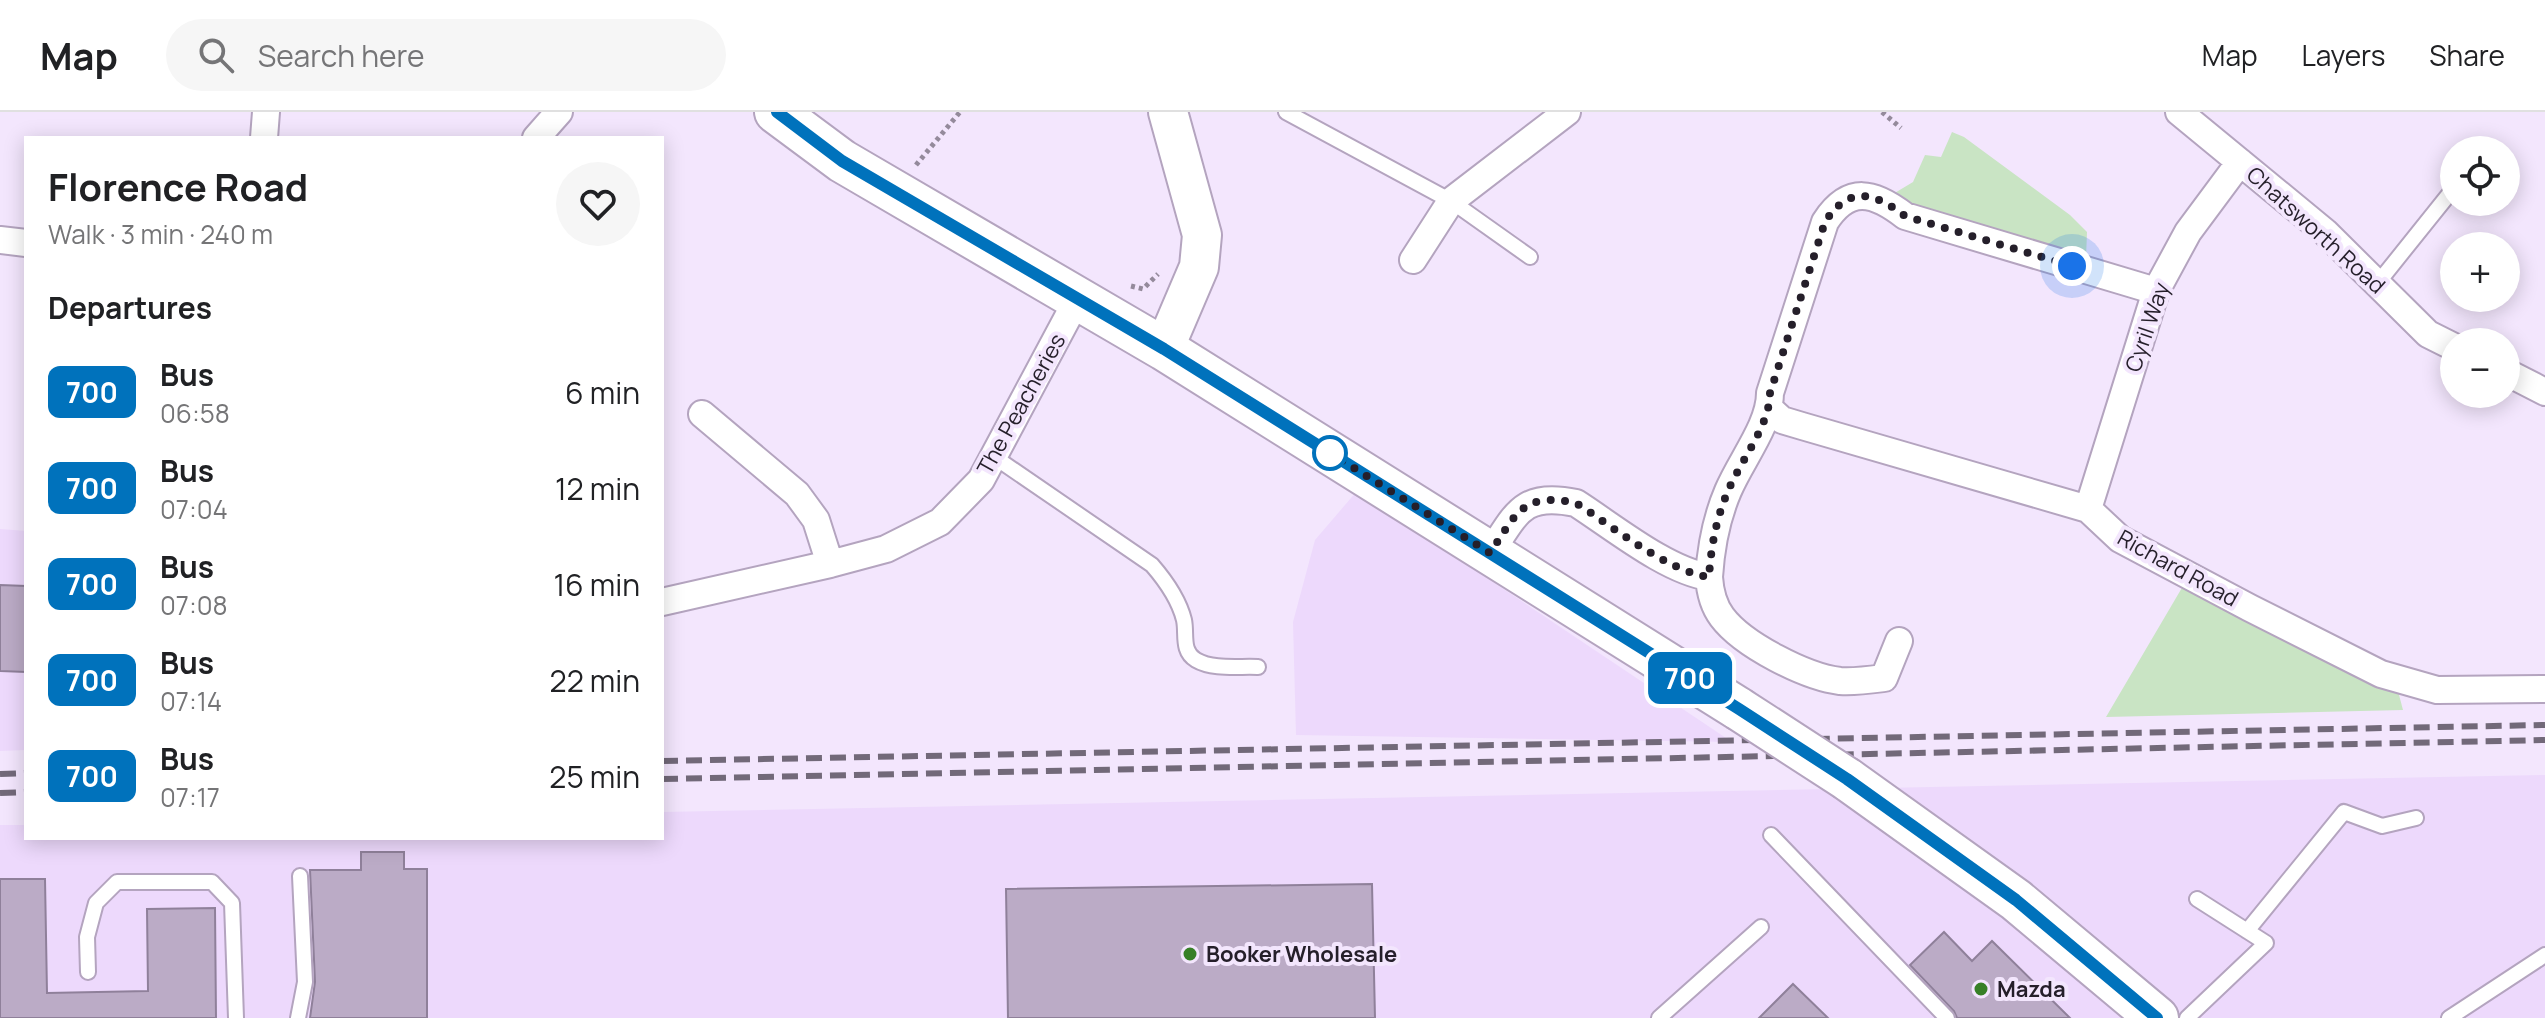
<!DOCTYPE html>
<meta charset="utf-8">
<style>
:root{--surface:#fff;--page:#f6f6f6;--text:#202124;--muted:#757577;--line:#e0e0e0}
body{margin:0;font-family:Manrope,sans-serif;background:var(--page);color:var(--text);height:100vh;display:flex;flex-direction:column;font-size:30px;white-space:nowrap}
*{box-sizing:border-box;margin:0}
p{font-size:26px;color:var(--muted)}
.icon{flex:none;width:44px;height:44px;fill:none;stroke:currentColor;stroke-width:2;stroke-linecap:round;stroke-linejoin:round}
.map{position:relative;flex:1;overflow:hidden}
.drawer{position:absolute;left:24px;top:24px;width:640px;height:704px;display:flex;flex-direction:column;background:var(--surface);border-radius:0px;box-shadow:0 4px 20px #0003}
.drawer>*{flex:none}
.badge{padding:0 16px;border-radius:12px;font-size:28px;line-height:52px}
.tools{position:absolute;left:2440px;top:24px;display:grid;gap:16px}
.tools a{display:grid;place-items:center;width:80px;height:80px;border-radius:50%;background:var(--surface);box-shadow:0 4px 20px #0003;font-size:40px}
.you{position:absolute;width:40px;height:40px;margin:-20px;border:6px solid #fff;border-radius:50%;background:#1a73e8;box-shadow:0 0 0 12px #1a73e833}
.map>.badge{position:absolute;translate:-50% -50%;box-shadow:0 0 0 4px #fff}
h2{padding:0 24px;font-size:30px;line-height:72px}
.round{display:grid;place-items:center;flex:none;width:84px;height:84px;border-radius:42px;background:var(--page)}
.headline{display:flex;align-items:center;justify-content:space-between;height:136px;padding:0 24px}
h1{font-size:38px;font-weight:700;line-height:60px}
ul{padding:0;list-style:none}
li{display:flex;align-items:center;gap:24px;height:96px;padding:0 24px}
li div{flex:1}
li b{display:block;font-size:30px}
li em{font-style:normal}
li .badge{min-width:88px;font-weight:700;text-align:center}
header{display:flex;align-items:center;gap:48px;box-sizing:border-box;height:112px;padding:0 40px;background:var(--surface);border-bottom:2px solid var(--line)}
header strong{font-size:38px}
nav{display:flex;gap:44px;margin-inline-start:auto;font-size:28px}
.search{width:560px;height:72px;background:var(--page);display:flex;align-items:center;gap:20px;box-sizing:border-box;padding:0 28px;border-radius:44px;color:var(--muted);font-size:30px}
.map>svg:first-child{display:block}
</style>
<header>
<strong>Map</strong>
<div class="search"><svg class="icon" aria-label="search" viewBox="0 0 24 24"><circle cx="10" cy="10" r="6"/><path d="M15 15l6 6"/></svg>Search here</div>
<nav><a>Map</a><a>Layers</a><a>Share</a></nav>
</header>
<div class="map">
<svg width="2545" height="906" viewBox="0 0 2545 906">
<rect width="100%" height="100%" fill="#f3e6fd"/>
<!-- built -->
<path fill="#edd9fc" d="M1357,379l375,251 -436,-7 -3,-113 22,-82z
M0,417l26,2v219l-26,1z
M2545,663v243h-2545v-193h26v13h636v-26z"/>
<!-- green -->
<path fill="#c9e4c4" d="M1952,20l12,5 106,78 17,17 -1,27 -172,-51 -21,-14 20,-12 12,-27 16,2z
M2183,474l215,105 5,19 -297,7z"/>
<!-- building -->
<path fill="#bbabc6" stroke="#8f809a" stroke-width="2" d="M0,473l26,1v86l-26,-1z
M361,740h43v17h23v149h-117l5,-36 -5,-112h51z
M0,767h45l2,114 101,-2 -1,-82 68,-1 1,110h-216z
M1372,772l3,134h-367l-2,-129z
M1944,820l28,29 20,-20 78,77h-113l-3,-7 -44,-46z
M1793,872l35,34h-69z"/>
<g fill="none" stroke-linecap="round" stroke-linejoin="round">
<defs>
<path id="lane" d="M1286,0l165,89 79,56
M2377,172l77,-96
M993,344l159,109c13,15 27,35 32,55 3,14 -3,31 12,40 17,10 43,6 62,7
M1771,723l176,183
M2247,819l97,-119 38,14 34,-8
M88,860l-1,-35 9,-34 21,-21h95l20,21 4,115
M298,906l7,-36 -5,-106
M1659,906l102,-91
M2187,906l79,-75 -69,-44
M2449,906l96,-63"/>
<path id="street" d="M2179,0l146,120 103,102 26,13
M264,26l2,-26
M536,26l23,-26
M0,128l26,3
M1413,148l38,-59 116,-89
M2506,260l39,20
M1770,297l12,11 20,6 286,83 32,30 130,69 131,66 56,16 108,-1
M702,302l95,80 19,26 14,44
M2088,397l68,-218 32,-59 52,-70
M1490,441c27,-40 32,-61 86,-50 36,23 91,68 133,74 2,-31 7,-58 19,-86 13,-31 42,-66 42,-98l55,-171c24,-37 49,-30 80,-6l251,75
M1709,465c1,15 4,28 13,40 21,28 84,60 118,64 15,1 29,-1 44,-3l15,-37
M662,490l168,-38 56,-15 54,-27 41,-42 96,-180"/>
<path id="secondary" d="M1164,237l35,-82 3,-32 -34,-123"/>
<path id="primary" d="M776,0l66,49 322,188 575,360
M1847,667l169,121 141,118"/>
</defs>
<!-- lane casing -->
<use href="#lane" stroke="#b4a4bf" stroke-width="18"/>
<!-- street casing -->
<use href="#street" stroke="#b4a4bf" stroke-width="30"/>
<!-- secondary casing -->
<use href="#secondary" stroke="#b4a4bf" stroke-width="42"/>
<!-- primary casing -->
<use href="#primary" stroke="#b4a4bf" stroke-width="46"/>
<!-- path -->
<path stroke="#948a9b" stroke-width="5" stroke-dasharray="4 4" stroke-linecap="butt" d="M1882,0l19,16
M916,53l44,-53
M1131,174l12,3 15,-15"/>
<!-- lane -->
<use href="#lane" stroke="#fff" stroke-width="14"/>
<!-- street -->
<use href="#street" stroke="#fff" stroke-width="26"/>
<!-- secondary -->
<use href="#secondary" stroke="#fff" stroke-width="38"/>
<!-- primary -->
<use href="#primary" stroke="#fff" stroke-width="42"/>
<!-- rail -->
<path stroke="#726979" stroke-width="6" stroke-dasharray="16 8" stroke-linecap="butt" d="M662,649l1883,-36
M0,662l26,-1
M662,667l1883,-39
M0,681l26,-1"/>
<defs>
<path id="primary-bridge" d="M1739,597l108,70"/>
</defs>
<!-- primary-bridge casing -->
<use href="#primary-bridge" stroke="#b4a4bf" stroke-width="46" stroke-linecap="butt"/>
<!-- primary-bridge -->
<use href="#primary-bridge" stroke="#fff" stroke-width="42"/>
</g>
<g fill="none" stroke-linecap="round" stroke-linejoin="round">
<defs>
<path id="line" d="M777,0l65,49 322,188 575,360 108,70 169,121 141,118"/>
</defs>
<!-- line casing -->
<use href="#line" stroke="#fff" stroke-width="18"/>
<!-- line -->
<use href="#line" stroke="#0072bc" stroke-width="12"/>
<!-- walk -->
<path stroke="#251f2a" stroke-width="8" stroke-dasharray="0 14.4" d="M1330,341l160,100c27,-40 32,-61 86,-50 36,23 91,68 133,74 2,-30 7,-58 19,-86 13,-31 42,-66 42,-98l55,-171c24,-37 49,-30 80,-6l167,50"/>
</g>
<!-- markers -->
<circle fill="#fff" stroke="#0072bc" stroke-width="4" cx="1330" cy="341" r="16"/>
<g fill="#378027" stroke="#f3e6fd" stroke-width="3">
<circle cx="1190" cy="842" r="8"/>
<circle cx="1981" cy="877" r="8"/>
</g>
<g text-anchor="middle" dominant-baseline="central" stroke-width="8" stroke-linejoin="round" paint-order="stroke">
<!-- street labels -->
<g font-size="22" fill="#251f2a" stroke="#f3e6fd">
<text transform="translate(2316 118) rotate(42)">Chatsworth Road</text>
<text transform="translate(2147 215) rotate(-71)">Cyril Way</text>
<text transform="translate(1021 292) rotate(-61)">The Peacheries</text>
<text transform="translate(2178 456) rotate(29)">Richard Road</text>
</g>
<!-- poi labels -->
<g font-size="22" font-weight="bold" fill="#251f2a" stroke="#f3e6fd" text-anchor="start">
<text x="1206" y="842">Booker Wholesale</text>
<text x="1997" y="877">Mazda</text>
</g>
</g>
</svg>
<div class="tools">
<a><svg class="icon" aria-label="locate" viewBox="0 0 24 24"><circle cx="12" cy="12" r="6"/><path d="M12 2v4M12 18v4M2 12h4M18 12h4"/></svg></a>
<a>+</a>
<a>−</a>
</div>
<div class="you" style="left:2072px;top:154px"></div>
<b class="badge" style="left:1690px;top:566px;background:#0072bc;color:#fff">700</b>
<section class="drawer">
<div class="headline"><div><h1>Florence Road</h1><p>Walk · 3 min · 240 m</p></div><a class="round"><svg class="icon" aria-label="heart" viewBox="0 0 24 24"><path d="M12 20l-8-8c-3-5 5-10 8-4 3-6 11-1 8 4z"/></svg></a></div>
<h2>Departures</h2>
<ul>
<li><span class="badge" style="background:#0072bc;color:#fff">700</span><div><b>Bus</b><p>06:58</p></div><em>6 min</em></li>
<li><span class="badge" style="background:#0072bc;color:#fff">700</span><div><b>Bus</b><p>07:04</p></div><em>12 min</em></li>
<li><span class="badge" style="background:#0072bc;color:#fff">700</span><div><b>Bus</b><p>07:08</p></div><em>16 min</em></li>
<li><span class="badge" style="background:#0072bc;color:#fff">700</span><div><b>Bus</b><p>07:14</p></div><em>22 min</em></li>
<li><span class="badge" style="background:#0072bc;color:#fff">700</span><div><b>Bus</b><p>07:17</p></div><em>25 min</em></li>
</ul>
</section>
</div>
